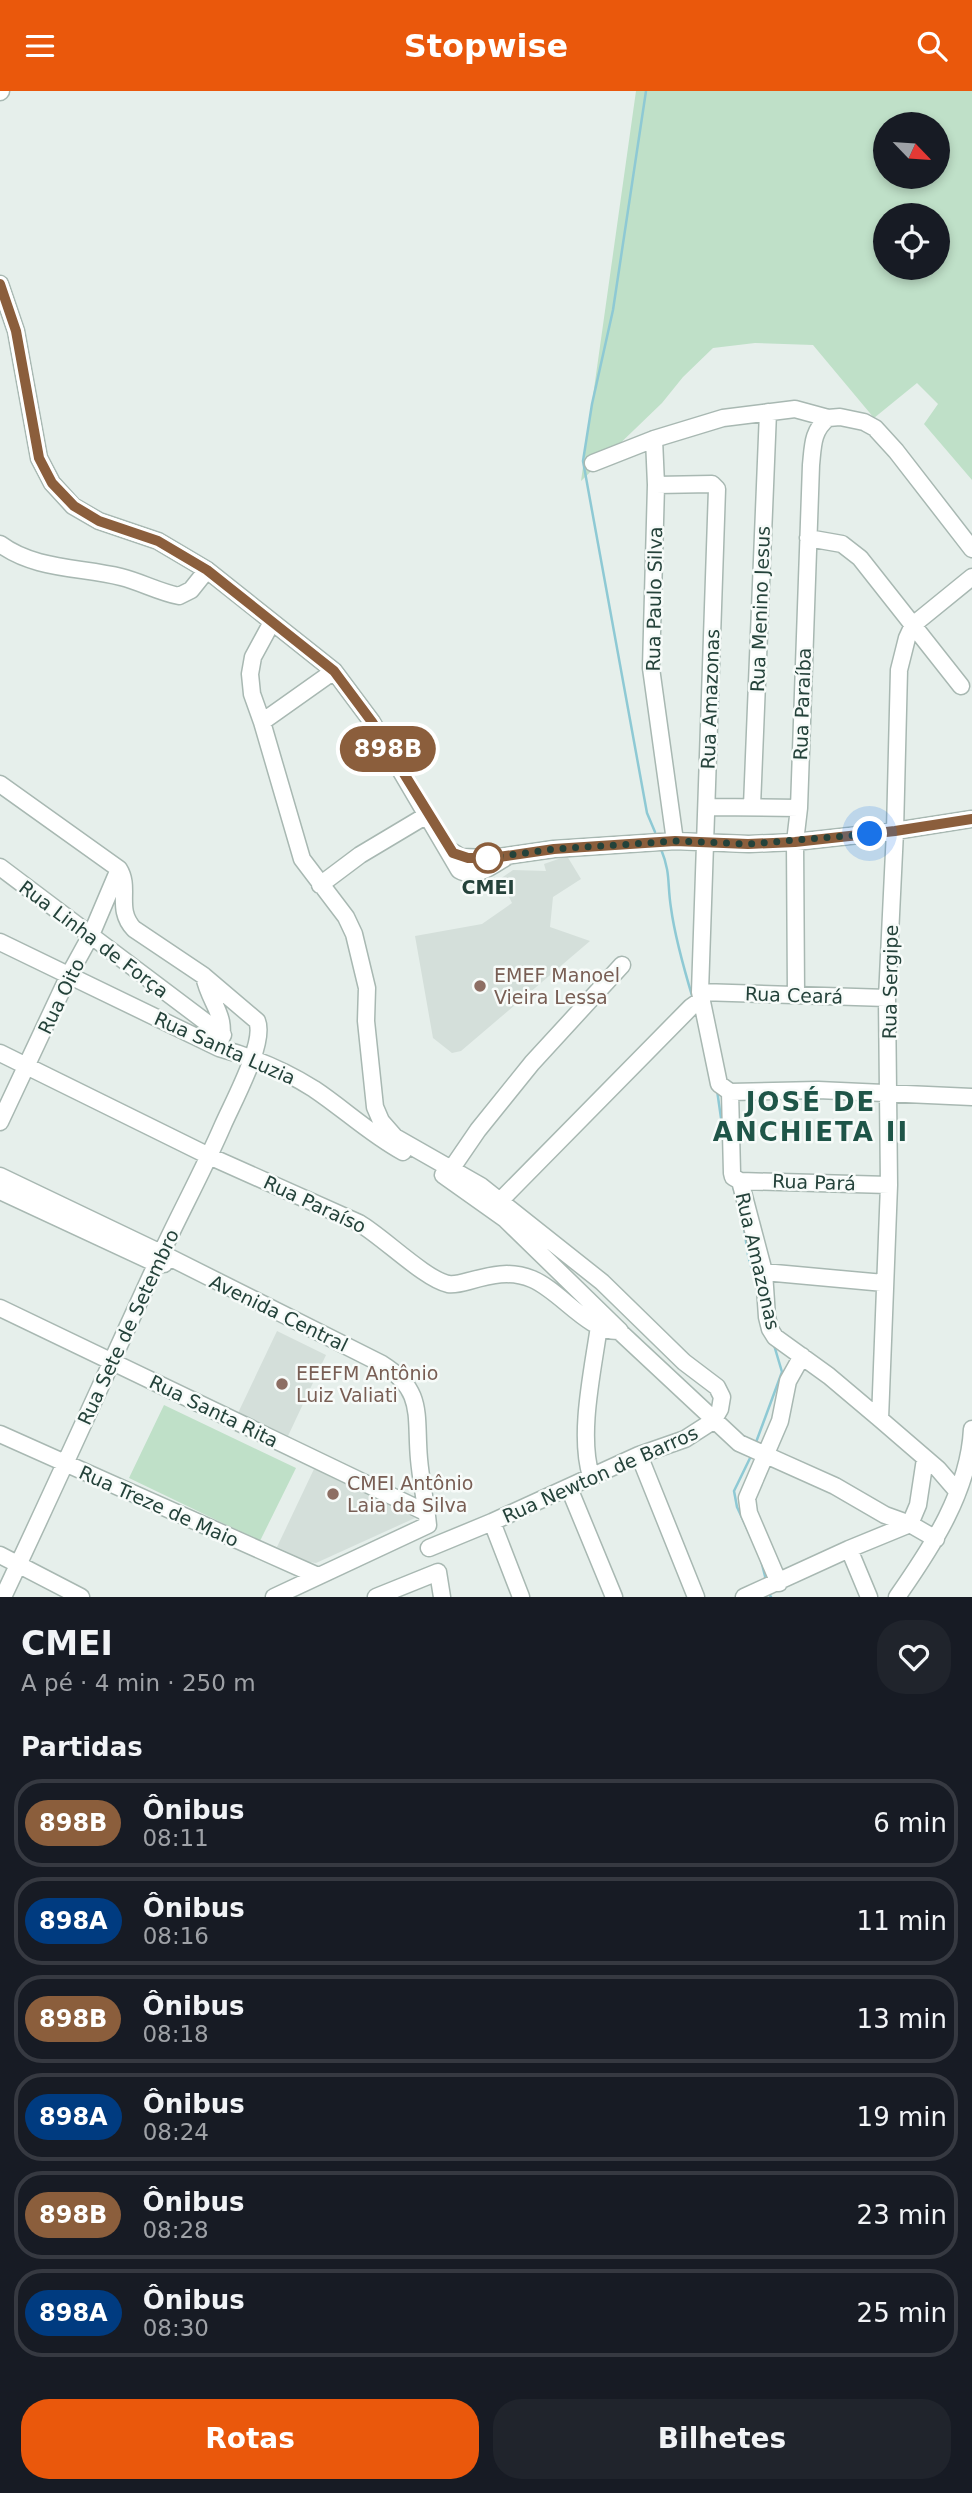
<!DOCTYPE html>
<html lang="pt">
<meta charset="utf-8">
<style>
:root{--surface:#171b24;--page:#20242c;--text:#f1f3f6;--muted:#9ea1a6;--line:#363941;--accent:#ea580c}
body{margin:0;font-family:"DejaVu Sans",sans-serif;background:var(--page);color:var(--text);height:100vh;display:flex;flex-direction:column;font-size:26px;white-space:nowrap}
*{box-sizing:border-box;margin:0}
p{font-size:23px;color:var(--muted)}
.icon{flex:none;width:38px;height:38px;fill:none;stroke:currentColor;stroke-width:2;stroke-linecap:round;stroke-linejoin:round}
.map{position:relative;height:1506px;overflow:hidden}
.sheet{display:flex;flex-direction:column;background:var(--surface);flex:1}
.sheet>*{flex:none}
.badge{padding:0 14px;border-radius:23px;font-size:24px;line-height:46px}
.needle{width:46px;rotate:115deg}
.tools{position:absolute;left:873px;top:21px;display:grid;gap:14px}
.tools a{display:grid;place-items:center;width:77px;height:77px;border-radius:50%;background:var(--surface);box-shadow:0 4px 10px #0003;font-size:35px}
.you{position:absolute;width:35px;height:35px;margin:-18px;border:5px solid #fff;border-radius:50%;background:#1a73e8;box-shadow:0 0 0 10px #1a73e833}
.map>.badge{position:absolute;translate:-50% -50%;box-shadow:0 0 0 4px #fff}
h2{padding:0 21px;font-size:26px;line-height:63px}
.round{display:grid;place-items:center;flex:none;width:74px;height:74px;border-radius:28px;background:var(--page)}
.overview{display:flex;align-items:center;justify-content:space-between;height:119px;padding:0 21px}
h1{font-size:33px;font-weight:700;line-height:52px}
.button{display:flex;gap:14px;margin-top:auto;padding:14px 21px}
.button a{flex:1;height:80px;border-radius:28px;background:var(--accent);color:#fff;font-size:28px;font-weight:700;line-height:80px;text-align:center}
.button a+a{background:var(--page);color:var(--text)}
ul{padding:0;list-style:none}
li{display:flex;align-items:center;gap:21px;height:88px;margin:0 14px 10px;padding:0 7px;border:4px solid var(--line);border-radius:28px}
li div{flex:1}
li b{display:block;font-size:26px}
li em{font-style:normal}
li .badge{min-width:77px;font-weight:700;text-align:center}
header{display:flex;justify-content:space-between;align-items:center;height:91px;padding:0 21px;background:var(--accent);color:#fff;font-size:32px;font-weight:700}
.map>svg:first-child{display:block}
</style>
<header><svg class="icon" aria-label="menu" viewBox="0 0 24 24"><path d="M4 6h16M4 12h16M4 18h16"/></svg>Stopwise<svg class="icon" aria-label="search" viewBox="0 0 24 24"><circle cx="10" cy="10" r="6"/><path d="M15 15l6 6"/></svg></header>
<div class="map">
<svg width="972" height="1506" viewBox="0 0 972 1506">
<rect width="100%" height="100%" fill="#e6efeb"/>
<!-- built -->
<path fill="#d4dfda" d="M567,765l14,23 -28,18 -3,30 40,14 -129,110 -9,2 -19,-15 -18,-102 67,-12 30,-21 -12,-24 13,-9 33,1 -2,-7z
M277,1240l49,24 -38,81 -50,-23z
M314,1378l101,49 -99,45 -7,-1 -32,-15z"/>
<!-- green -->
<path fill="#bfe0c8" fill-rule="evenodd" d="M636,0h336v389l-48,-56 14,-20 -21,-21 -43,35 -61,-73 -58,-2 -42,5 -30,29 -21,26 -81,78zM886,33h52v53h-52zM886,124h52v53h-52z
M164,1314l132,63 -36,73 -131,-63z"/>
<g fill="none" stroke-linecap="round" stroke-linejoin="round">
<!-- stream -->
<path stroke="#8ec9d4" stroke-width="2.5" d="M646,0l-33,219 -21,94 -9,57 64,352 8,19
M661,758c10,25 6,34 10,59 4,30 13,61 22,91
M717,999l6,42
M732,1092l5,17
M744,1136l4,28 9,33
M755,1354l27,-73 -8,-27
M752,1363l-18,37 3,16 16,34
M761,1469l5,20
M769,1503l2,3"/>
<defs>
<path id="minor" d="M0,1l1,-1
M0,193l16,47 23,127 13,25 21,23 26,15 59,20 49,29 127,101 38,51 87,148c17,10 34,-5 49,-14
M654,348l2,46 -5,183 24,173
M593,372l61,-24 69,-21 72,-9 33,9 12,-1 24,5 11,6 21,23 76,98
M656,394l56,-1 5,5 -17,503 19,92 11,8
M808,447l34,6 18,14 101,128
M0,453c35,26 81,23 121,33 20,5 38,15 58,19l12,-6 16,-20
M272,531l-19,35 -3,17 2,20 10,28 40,137 44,58 8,17 13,54 -1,33 9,86 6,14 14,16 86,49 121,96 82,80 33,25 5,10 -2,12 -7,12 -28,18 -46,16 -147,67 -63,26
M262,631l72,-51
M0,693l119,85c12,19 -4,40 15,60l70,47c6,30 25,38 15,72
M752,715l16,-394
M707,716l92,1
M448,758l13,8 31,1 62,-9 121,-8 74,3 46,-2 100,-11 77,-12
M0,776l223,168
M320,794l40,-30 67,-40
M0,851l219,106c33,9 65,22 95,41 30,20 56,45 89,63
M700,901l187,6
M796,904l-1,-153 4,-34 12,-343c2,-19 1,-34 17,-47
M0,962l209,103 150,67c24,14 66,56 89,61 7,1 14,-1 21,-3 22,-6 41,-11 63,-2 29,12 56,53 87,52l120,112 96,43 50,29 25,9 26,15
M730,1001l2,81 1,4 7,4 24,91 3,45 3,12 5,8 54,39 51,43 58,50 19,22
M730,1001l88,-2 154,7
M0,1031l69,-147 22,-40 28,-66
M452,1077l26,-38 54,-67 90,-98
M443,1084l62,44 115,112
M0,1085l161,77 221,111c43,27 33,51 37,95 2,23 7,44 9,66l-154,72
M740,1090l149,4
M0,1100l157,73h7
M494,1116l197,-200 10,-7
M764,1181l120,11
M0,1217l427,205
M880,1328l9,-234 -2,-187 8,-167 4,-161 8,-32 6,-13 59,-48
M0,1343l318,142
M639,1364l57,142
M591,1385c-13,-42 2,-106 8,-150
M569,1397l45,109
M492,1431l29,75
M910,1433l8,-19 7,-46
M849,1458l20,48
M0,1464l81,42
M779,1492l-30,-70 -2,-15 33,-77 8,-40 14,-25
M3,1506c54,-114 105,-228 158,-343 20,-43 43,-85 62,-129 10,-23 43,-83 34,-104l-53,-45
M376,1506l62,-25 4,25
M744,1506l105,-48 61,-25
M897,1506c35,-50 72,-106 75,-168"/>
</defs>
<!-- minor casing -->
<use href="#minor" stroke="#a8b8b2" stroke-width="19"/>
<!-- minor -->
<use href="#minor" stroke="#fff" stroke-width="16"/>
</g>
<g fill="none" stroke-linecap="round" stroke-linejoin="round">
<defs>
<path id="line" d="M0,193l16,47 23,127 13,25 22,23 25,15 59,20 49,29 127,101 38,51 81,131 15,5h24l62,-9 121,-8 73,3 47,-2 100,-11 77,-12"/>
</defs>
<!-- line casing -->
<use href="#line" stroke="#fff" stroke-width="16"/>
<!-- line -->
<use href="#line" stroke="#8b5e3c" stroke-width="10"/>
<!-- walk -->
<path stroke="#24423a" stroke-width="7" stroke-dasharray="0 12.6" d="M488,767l66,-9 94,-6 27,-2 73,3 122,-10"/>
</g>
<!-- markers -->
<circle fill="#fff" stroke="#8b5e3c" stroke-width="3.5" cx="488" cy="767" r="14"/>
<g fill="#8d6e63" stroke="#f7fbf9" stroke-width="2.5">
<circle cx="480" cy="895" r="7"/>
<circle cx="282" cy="1293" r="7"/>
<circle cx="333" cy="1403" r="7"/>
</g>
<g text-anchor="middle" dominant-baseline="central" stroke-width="5" stroke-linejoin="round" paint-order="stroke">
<!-- street labels -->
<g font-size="19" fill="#24423a" stroke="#f7fbf9">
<text transform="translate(654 508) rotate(-89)">Rua Paulo Silva</text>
<text transform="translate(760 518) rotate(-88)">Rua Menino Jesus</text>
<text transform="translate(710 608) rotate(-88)">Rua Amazonas</text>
<text transform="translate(802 613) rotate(-88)">Rua Paraíba</text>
<text transform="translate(94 848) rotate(37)">Rua Linha de Força</text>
<text transform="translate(890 891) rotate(-89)">Rua Sergipe</text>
<text transform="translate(794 904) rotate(2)">Rua Ceará</text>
<text transform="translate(61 905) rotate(-64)">Rua Oito</text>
<text transform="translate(225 957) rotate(24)">Rua Santa Luzia</text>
<text transform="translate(814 1091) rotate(2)">Rua Pará</text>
<text transform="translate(315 1113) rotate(25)">Rua Paraíso</text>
<text transform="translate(758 1170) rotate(77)">Rua Amazonas</text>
<text transform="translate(279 1222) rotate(26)">Avenida Central</text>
<text transform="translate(128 1236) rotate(-65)">Rua Sete de Setembro</text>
<text transform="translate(214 1320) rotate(26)">Rua Santa Rita</text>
<text transform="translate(600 1383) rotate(-24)">Rua Newton de Barros</text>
<text transform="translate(159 1415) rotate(24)">Rua Treze de Maio</text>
</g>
<!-- stop labels -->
<g font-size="19" font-weight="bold" fill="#24423a" stroke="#f7fbf9">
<text x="488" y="796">CMEI</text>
</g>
<!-- education labels -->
<g font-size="19" fill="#785e54" stroke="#f7fbf9" text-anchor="start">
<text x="494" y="884">EMEF Manoel<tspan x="494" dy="22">Vieira Lessa</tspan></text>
<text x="296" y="1282">EEEFM Antônio<tspan x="296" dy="22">Luiz Valiati</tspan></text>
<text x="347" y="1392">CMEI Antônio<tspan x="347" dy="22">Laia da Silva</tspan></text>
</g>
<!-- district labels -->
<g font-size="26" font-weight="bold" letter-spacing="2" fill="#1f5548" stroke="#f7fbf9">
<text x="811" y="1011">JOSÉ DE<tspan x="811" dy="30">ANCHIETA II</tspan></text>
</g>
</g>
</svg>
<div class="tools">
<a><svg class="needle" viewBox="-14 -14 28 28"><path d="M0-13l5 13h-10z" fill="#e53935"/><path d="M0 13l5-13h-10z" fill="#9ea1a6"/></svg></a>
<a><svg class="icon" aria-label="locate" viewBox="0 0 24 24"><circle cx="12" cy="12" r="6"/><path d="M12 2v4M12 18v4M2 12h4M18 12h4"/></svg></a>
</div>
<div class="you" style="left:870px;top:743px"></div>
<b class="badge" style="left:388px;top:658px;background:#8b5e3c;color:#fff">898B</b>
</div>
<section class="sheet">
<div class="overview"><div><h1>CMEI</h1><p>A pé · 4 min · 250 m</p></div><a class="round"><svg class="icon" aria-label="heart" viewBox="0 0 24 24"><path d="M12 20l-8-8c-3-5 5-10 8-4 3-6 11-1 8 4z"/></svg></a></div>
<h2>Partidas</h2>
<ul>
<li><span class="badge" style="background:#8b5e3c;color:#fff">898B</span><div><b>Ônibus</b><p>08:11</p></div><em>6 min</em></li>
<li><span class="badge" style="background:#003b80;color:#fff">898A</span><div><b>Ônibus</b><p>08:16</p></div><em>11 min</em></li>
<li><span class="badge" style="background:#8b5e3c;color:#fff">898B</span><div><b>Ônibus</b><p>08:18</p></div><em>13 min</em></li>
<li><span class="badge" style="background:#003b80;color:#fff">898A</span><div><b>Ônibus</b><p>08:24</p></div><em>19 min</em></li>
<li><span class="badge" style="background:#8b5e3c;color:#fff">898B</span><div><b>Ônibus</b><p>08:28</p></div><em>23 min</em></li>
<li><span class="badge" style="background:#003b80;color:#fff">898A</span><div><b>Ônibus</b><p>08:30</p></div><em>25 min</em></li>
</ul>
<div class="button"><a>Rotas</a><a>Bilhetes</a></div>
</section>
